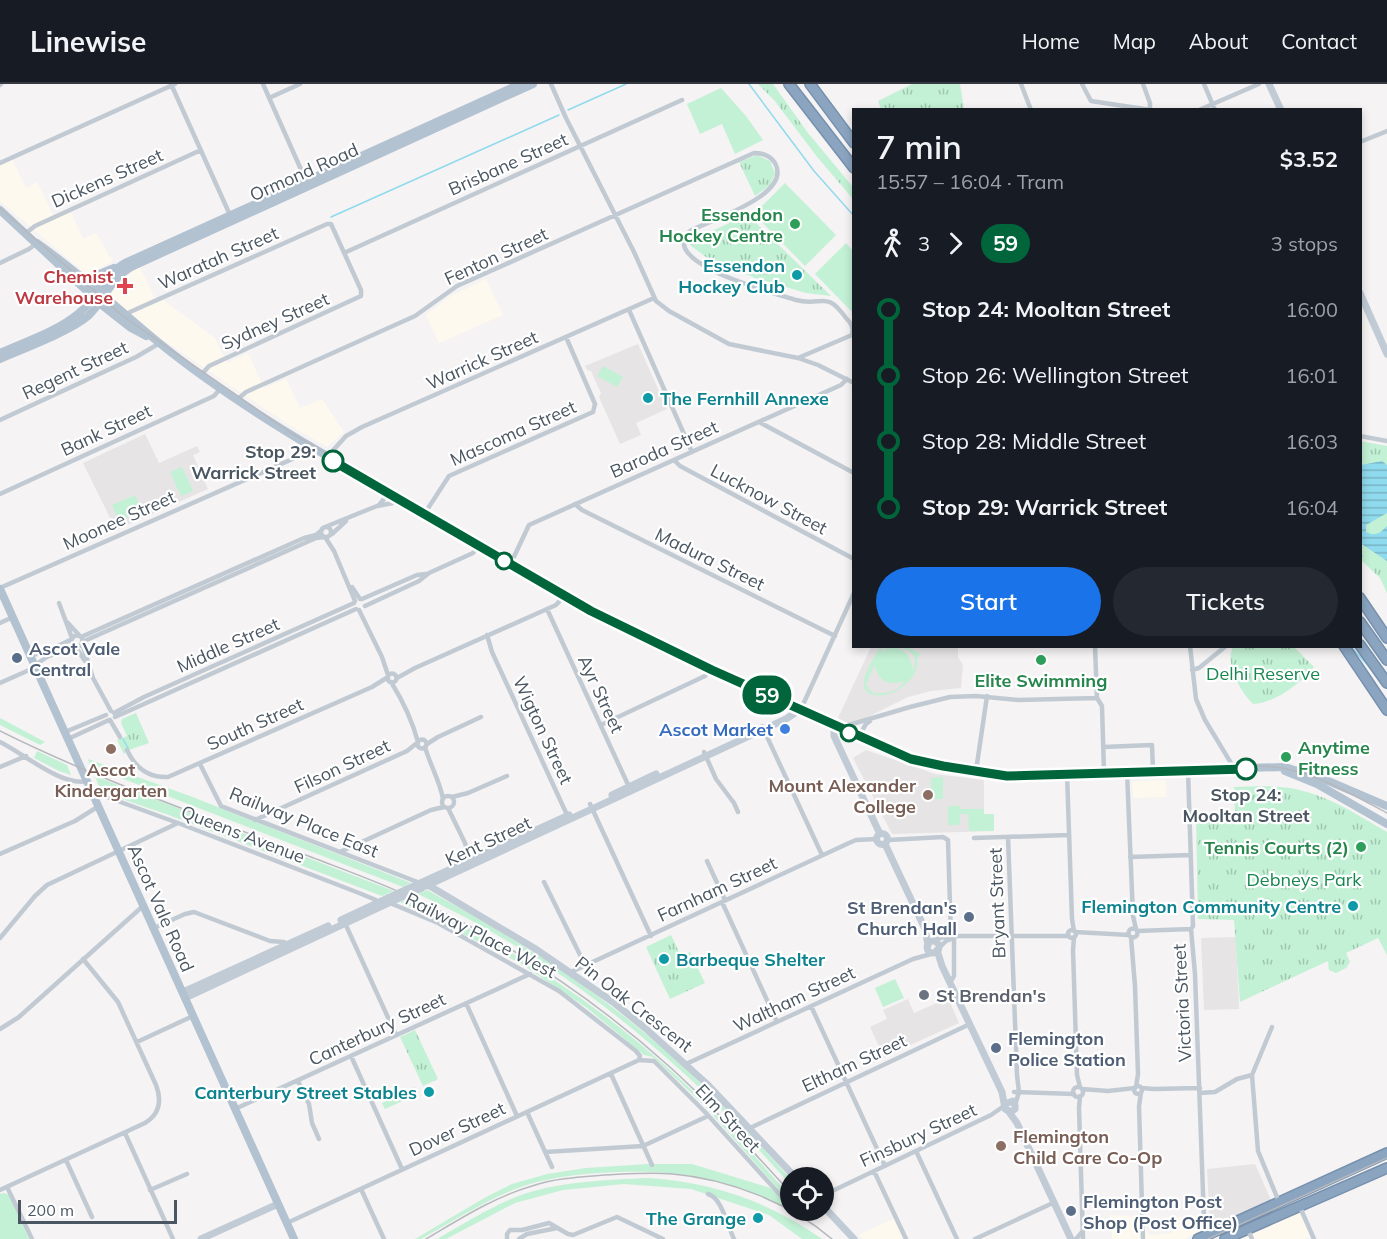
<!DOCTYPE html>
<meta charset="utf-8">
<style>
:root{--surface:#171b24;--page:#242831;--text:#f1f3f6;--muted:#9ea1a6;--line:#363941;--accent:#1a73e8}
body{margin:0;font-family:Mulish,sans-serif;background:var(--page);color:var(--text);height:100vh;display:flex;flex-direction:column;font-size:22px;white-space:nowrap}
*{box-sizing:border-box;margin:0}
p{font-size:20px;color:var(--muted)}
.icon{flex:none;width:33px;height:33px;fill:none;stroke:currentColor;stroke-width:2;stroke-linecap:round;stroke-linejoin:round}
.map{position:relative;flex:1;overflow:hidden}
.panel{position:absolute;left:852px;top:24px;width:510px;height:540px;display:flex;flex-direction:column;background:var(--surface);border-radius:0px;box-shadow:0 3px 9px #0003}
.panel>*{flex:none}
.badge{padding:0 12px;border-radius:20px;font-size:21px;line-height:39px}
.fabs{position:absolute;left:780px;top:1083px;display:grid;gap:12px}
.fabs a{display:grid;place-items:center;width:54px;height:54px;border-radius:50%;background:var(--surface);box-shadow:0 3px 9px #0003;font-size:30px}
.scale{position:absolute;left:18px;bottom:15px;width:159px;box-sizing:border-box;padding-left:6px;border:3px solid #4a5661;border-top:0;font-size:16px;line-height:21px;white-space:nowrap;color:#4a5661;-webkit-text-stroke:4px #fff;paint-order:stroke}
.map>.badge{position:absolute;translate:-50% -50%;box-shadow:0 0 0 3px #fff}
.legs{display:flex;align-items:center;gap:9px;height:66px;padding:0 24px;font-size:20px}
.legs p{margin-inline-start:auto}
.summary{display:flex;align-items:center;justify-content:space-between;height:102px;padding:0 24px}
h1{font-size:33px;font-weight:600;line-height:45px}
.cta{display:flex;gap:12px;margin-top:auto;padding:12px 24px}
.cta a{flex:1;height:69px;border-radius:36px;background:var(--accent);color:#fff;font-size:24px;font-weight:600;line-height:69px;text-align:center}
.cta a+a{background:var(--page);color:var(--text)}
ul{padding:0 24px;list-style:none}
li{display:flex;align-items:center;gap:21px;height:66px;font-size:22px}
li i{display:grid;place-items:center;width:9px;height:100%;margin:0 8px;background:currentColor}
li i::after{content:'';width:15px;height:15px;margin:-8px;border:4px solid;border-radius:50%;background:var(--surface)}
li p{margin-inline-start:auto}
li:first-child i{background:linear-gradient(#0000 50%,currentColor 0)}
li:last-child i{background:linear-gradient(currentColor 50%,#0000 0)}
header{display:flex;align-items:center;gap:36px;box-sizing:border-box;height:84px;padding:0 30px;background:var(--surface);border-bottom:2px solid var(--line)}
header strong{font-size:28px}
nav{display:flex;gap:33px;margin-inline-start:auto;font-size:21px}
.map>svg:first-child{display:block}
</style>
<header>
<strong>Linewise</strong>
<nav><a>Home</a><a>Map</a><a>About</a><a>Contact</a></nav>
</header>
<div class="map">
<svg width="1387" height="1155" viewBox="0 0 1387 1155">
<defs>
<pattern id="park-tufts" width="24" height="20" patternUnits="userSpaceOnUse" patternTransform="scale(1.5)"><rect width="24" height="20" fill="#c3f1d5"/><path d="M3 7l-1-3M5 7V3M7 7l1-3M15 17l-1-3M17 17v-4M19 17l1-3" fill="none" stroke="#a0c6b0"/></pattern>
<pattern id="water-rules" width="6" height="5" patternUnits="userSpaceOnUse" patternTransform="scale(1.5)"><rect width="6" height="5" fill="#90daee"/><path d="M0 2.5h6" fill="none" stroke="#78b4c4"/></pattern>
</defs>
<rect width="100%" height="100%" fill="#f5f3f3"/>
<!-- commercial -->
<path fill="#fdf9ef" d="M10,71l16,33 11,-6 16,33 16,-7 14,31 13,-6 17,29 -27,12 -86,-73v-40z
M140,183l14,30 10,4 51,37 12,25 21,-10 16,35 22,-9 14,29 22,-9 22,33 -17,15 -43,-25 -144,-98 -31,-27 15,-21z
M486,195l17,36 -64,28 -13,-28 23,-18z
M1166,696v17l-33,1 -1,-17z
M1301,1124l11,28 -8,3h-72z
M1110,1131l28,1 11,19 24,-2v-16l31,-1 1,13 -21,10h-72z
M895,1134l9,21h-40l-6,-4z"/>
<!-- education -->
<path fill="#e6e4e5" d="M638,260l29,65 -31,14 5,12 -21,9 -21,-47 2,-4 -10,-22 -4,-1 -2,-4z
M145,350l14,29 38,-17 3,6 -7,3 15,34 -92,41 -33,-67z
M871,563h87v10l5,8 -2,23 -30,3 -23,6 -56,28 -14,-7z
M866,666l69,24 49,6v34h10v17l-102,3 -39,-76z
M1236,853l3,72 -35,1 -3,-72z
M948,914l11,25 -75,34 -14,-30 17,-8 -4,-9 25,-11 6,14z
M1255,1080l16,36 -61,27 -3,-58z"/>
<!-- green -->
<path fill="#c3f1d5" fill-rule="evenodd" d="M721,4l25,28 17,24 -28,14 -13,-30 -22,10 -13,-30z
M785,99l51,52 -31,31 -51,-52z
M846,159l7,8v62l-38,-39z
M603,282l20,11 -6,10 -20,-11z
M182,383l11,24 -12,5 -11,-24z
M135,411l6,15 -22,11 -7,-16z
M880,563h4l-4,5c17,-11 33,0 32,19 8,-13 0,-19 -11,-24h5l15,7 -1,2 -3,-1c8,34 -56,57 -53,26 1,-10 11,-25 16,-34zM875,580c2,18 15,22 30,17 -8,11 -18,13 -32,12l-4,-4 -3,-5z
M0,634l45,24 -5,3 -40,-20z
M37,667l30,14 4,10 -12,-4 -25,-13z
M88,675l102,37 221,87 -8,4 -313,-121z
M95,692l20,8 279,107 -12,5 -216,-82 -65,-22z
M943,693v22h-12v-21z
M948,722h12l1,3h23v5h10v17h-25l-1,-17h-8v11h-12z
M427,806c75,41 148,85 214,140 55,44 102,97 149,148v6c-36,-39 -71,-80 -111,-115 -78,-71 -165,-131 -261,-175z
M410,814c93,45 180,100 258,170 44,39 83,84 122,128v13c-70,-33 -113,-41 -191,-36 -27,2 -54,5 -81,15 -34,13 -65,33 -97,51h-6l71,-42 26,-13 35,-10 39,-6 62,-4h44l88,27 -77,-87 -50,-47 -9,-2 -57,-47 -67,-45 -120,-61z
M895,895l9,19 -21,9 -8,-19z
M649,1094c63,4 121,24 173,61h-20l-33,-24 -78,-26 -67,-5 -61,6 -48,13 -69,36h-9c28,-16 56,-34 87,-45 40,-13 83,-14 125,-16z
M4,1109l5,2 20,44h-29v-45z"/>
<!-- park -->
<path fill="url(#park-tufts)" d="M758,0h15l35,49 45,54v12l-35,-41 -44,-58z
M912,0h48l4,25h-83l-3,-8z
M757,71l13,6 5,12 -5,12 -15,11 -16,-34z
M748,130l2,3 81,79 -25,-3 -51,-15 -49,-21 -16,-12 18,-12z
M1360,357l27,5v147l-7,-15 -19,-18z
M1234,562l60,1 20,20c-14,17 -39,36 -61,37 -12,-11 -30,-43 -19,-58z
M136,629l13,30 -20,7 -5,4 -7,-14 10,-4 -6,-13 1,-4z
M1234,703c18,0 38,-2 56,1 36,6 66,26 97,44v123l-9,-17 -32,15 4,9 -4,6 -10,5 -7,-3 -1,-9 -88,41 -6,-82 -36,-1 -2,-102 39,-2z
M671,851l10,21 9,-4 15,31 -35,16 -24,-52z
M415,946l23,49 -15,7 -23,-49z
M415,1003l3,7 -33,15 -3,-6z"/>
<!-- water -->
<path fill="url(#water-rules)" d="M1382,377l5,4v48l-21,12v7c10,5 14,1 21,-6v35l-27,-18 1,-78z"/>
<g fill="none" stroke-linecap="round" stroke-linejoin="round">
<!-- stream -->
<path stroke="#90daee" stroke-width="1.5" d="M749,0l65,87 40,45
M568,26l58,-26
M331,133l228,-102
M1350,562l24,26
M123,655l5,9"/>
<defs>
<path id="highway" d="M789,0l65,84
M810,0l44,59
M1360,514l27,40
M1360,538l27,38
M1360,561l27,38
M1344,562l43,64
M1198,1155l189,-86
M1225,1155l162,-71"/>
</defs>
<!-- highway casing -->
<use href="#highway" stroke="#7690ad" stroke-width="12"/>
<!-- street -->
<path stroke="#c1cad2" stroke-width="4.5" d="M171,0l59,131
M263,0l44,99
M551,0l15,34 68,134 22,49 13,10 60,33 69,14 20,7 36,18
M1021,0l10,26
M1082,0l9,17 60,9
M1143,0l7,19v6
M1204,0l11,26
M0,1l1,-1
M269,14l31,-14
M1199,26l60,-26
M1360,58l27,-11
M0,79l175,-79
M26,149l9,-7 166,-76
M344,169l338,-153
M0,179l29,-14 8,-6
M629,226l63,142
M124,233l6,-5 197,-88h4l30,66v6l-152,70 -7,8
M238,315l8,-7 169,-76 42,-30 297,-133c9,0 16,2 21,10 18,32 -65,57 -85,68 -35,32 88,63 106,69 27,7 29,-11 50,18 5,5 8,9 6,17l-54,23
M0,336l136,-63 24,-14
M759,338l95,51
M1360,352l27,5
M328,372l18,-20 16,-9 292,-129
M674,376l6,6 174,93
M0,410l214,-98 7,-8
M575,420l7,6 253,126
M379,421l10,-12
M425,429l24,-37 144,-64 2,-8 -29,-67
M321 448a5 5 0 1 1 10 0a5 5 0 1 1-10 0Z
M325,443l52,-21 16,-3 5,-5
M332,450l14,-13
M325,453l9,14 21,50
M511,479l18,-38 312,-140 6,-6
M352,503l8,12
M0,504l315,-139
M362,515l55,-24 9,-1
M59,519l13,35
M365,522l54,-25 10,-8 44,-20 6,-8
M547,525l83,180
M359,526l23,47 6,18
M0,539l13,-6
M68,539l11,12
M487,551l5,17 76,165
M71.5 557a5.5 5.5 0 1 1 11 0a5.5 5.5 0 1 1-11 0Z
M81,553l223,-99 12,-3 6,-5
M82,558l234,-104 8,-1
M82,559l11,35 18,33
M75,562l10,15
M1190,562l6,53 9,21 29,48
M1095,563l2,51
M30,571l14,-2 28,-14
M35,581l12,-8 28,-11
M1192,586l7,-2 27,-22
M387.5 594a4.5 4.5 0 1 1 9 0a4.5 4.5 0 1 1-9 0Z
M397,594l18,-10 141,-63 9,-10
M391,598c12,19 21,38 27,60
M0,599l36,-16
M801,625l53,-116
M114,629l30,-16 210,-94
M115,633l241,-108
M110,636l10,17
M601,641l104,-49 8,-8
M762,642l60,129
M842,643l68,-20 40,-10 26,-1 43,4 78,-2 5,8 2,66
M65,648l41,-17
M859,652l7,-12 4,-3
M68,655l41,-19
M417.5 660a4.5 4.5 0 1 1 9 0a4.5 4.5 0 1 1-9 0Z
M0,658c23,11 62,45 87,39
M427,660l11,-7 43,-20
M425,663c5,18 15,34 18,52
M1103,663l49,-2 1,26
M127,666c8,17 21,28 41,27l204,-90 16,-10
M704,668l12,27 18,24 4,9
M200,680l21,42 199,77
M0,683l26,-11
M1188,686l5,156 -2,3 4,45 9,246 3,15
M976,687l11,-75
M1127,688l6,144 3,13
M1067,689l5,146 2,12
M93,708l85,31 181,70 17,7 2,5
M442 718a6 6 0 1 1 12 0a6 6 0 1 1-12 0Z
M452,713l16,-4 39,-17
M590,720l61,132
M448,724l17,35 5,17
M255,736l152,-69 10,-8
M1008,753l9,238 2,17 -4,13
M974,754l95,-3
M888,756l55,-3 5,3 3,99
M340,768l91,-42 13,-3
M0,770l75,-33 24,-15
M1130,773l61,-2
M707,777l18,39
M544,798l41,83
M722,818l55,120
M390,819l48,20 121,68 77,60 4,5 -1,4
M344,837l52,114
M154,844l31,-14 9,-2 76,29 14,1 4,4
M1128.5 849a4.5 4.5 0 1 1 9 0a4.5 4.5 0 1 1-9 0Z
M1068 850a4 4 0 1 1 8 0a4 4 0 1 1-8 0Z
M1137,847l54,-2
M1075,848l54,3
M1074,853l-1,13 4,125 3,12
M1131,853l4,49 3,88 -2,13
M0,854l35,-42 12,-11 131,-62
M934,856l13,-4h121
M938,865l8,-8 8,-3
M571,888l278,-129 7,-3 21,-1
M950,899l4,-7v-39
M466,919l51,113
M811,922l74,160
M1272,943l-20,48 6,76 21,51
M0,945l19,-12 124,-111
M137,958l56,-26
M351,972l51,113
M639,976l15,1 51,51 77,85
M686,980l227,-105 18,-5
M611,990l41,91
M298,997l11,23 3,19 7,16
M1134 1006a4 4 0 1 1 8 0a4 4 0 1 1-8 0Z
M1073 1008a5 5 0 1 1 10 0a5 5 0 1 1-10 0Z
M1142,1004l12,1 46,-1
M1082,1005l26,2 27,-3
M1014,1008l60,2
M1141,1009l-2,13 4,133
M1200,1009l15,-1 22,-13 15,-4
M1080,1012l-1,12 4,131
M235,1025l295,-135
M527,1028l25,55
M750,1044l220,-104
M125,1049l48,106
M916,1067l41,88
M545,1068l98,-6 65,-30
M66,1076l26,57
M874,1087l32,68
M7,1103l25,52
M361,1105l23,50
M0,1106l145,-67c15,-9 17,-22 11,-38l-38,-83 -35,-43
M150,1106l37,-16
M708,1110c14,4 19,31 26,45
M824,1111l167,-80 13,-9
M1299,1121l15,34
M287,1139l352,-163
M1248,1146l4,9
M507,1155v-5l3,-4h12l27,-7 19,11 5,1 44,-18 46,22
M519,1155l8,-5 30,-6
M975,1155l80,-37
M1076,1155l7,-8"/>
<!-- secondary -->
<path stroke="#c1cbd6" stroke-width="7" d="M1269,0l12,26
M1360,209l27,61
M834,640v12l46,98
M612,711l44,-21
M876.5 755a5.5 5.5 0 1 1 11 0a5.5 5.5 0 1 1-11 0Z
M885,760l40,85 3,16
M416,801l153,-70
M428,801l106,63 79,54 32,26 62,56 89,94
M426,802l360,-167 15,-10
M341,836l47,-22
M927 863a6 6 0 1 1 12 0a6 6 0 1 1-12 0Z
M937,866l5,16 60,126 3,17 6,3 4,-3v-4l-2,-4 -8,3
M183,908l145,-66
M185,914l210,-98
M1009,1028l8,11 54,116
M824,1123l30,32
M201,1155l77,-35"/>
<!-- primary -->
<path stroke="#b3c2d1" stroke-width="8" d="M0,126l103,96 28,22 15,8
M37,159c43,30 81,66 121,99 49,40 103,75 157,107l292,169 252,118 52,21 65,14 33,3 276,-7 41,13 61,26
M85,196l29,-12
M0,269c26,-12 56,-21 79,-40 18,-14 25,-38 46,-50l395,-179
M0,275c23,-10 71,-28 88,-43 18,-17 21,-36 43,-49l402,-183
M0,505l294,650
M1285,687l32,13 70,40"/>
<!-- highway -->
<use href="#highway" stroke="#8ba5c1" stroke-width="9"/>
<!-- tram -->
<path stroke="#b5b8bd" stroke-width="1.5" d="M0,124l124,109 167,116 320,185 249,116 61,25 76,13h51l214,-6c45,1 87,27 125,47
M1208,1155l179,-81"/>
<!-- rail -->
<path stroke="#b5b8bd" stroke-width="1.5" d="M0,647c100,50 207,86 311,126 39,15 79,29 117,48 88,42 170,97 243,163 42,38 80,82 119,124
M426,1155c34,-20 68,-42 106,-53 24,-8 48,-9 73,-11 22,-1 45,-3 68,-1 56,5 117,29 159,65"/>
<!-- secondary-bridge -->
<path stroke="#c1cbd6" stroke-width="7" d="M388,814l28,-13
M395,816l27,-12"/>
</g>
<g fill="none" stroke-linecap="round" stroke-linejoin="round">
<defs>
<path id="line-1" d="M333,377l258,150 121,59 199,89 32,7 64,10 239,-7"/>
</defs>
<!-- line-1 casing -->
<use href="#line-1" stroke="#fff" stroke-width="14"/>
<!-- line-1 -->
<use href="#line-1" stroke="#00653a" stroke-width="9"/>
</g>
<!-- markers -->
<g fill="#2e9e5b" stroke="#fff" stroke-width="2">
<circle cx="795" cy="140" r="6"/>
<circle cx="1041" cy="576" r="6"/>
<circle cx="1286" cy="673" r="6"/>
<circle cx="1361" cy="763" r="6"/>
</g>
<g fill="#0f9aa8" stroke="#fff" stroke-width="2">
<circle cx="797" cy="191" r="6"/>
<circle cx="648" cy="314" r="6"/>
<circle cx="1353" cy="822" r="6"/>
<circle cx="664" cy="875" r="6"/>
<circle cx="429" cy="1008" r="6"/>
<circle cx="758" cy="1134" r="6"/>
</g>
<path fill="#e0444e" stroke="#fff" stroke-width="2" d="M122 193h6v6h6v6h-6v6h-6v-6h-6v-6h6z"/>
<g fill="#fff" stroke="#00653a" stroke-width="3">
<circle cx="333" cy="377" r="10"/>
<circle cx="504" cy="477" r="8"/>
<circle cx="849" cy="649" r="8"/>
<circle cx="1246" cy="685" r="10"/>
</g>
<g fill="#5c6f8a" stroke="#fff" stroke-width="2">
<circle cx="17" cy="574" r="6"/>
<circle cx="969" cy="833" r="6"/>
<circle cx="996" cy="964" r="6"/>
<circle cx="1071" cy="1127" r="6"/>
</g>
<circle fill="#3f7fe0" stroke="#fff" stroke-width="2" cx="785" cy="645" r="6"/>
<g fill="#8d6e63" stroke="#fff" stroke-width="2">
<circle cx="111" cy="665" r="6"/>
<circle cx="928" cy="711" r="6"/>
<circle cx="1001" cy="1062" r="6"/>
</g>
<circle fill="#6b7280" stroke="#fff" stroke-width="2" cx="924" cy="911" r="6"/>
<g text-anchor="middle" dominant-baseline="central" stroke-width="4.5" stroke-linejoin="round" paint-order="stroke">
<!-- street labels -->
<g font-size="18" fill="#4a5661" stroke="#fff">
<text transform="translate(508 80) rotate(-24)">Brisbane Street</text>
<text transform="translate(304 88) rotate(-24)">Ormond Road</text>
<text transform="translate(107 94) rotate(-24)">Dickens Street</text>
<text transform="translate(496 172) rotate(-25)">Fenton Street</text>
<text transform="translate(218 174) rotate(-24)">Waratah Street</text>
<text transform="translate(275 237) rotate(-24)">Sydney Street</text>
<text transform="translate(482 276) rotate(-24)">Warrick Street</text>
<text transform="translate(75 286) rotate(-25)">Regent Street</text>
<text transform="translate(106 346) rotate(-25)">Bank Street</text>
<text transform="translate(513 349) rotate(-24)">Mascoma Street</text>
<text transform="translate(664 365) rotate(-24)">Baroda Street</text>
<text transform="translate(769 415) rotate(28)">Lucknow Street</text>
<text transform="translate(119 436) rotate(-24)">Moonee Street</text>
<text transform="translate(710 475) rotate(26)">Madura Street</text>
<text transform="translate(228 561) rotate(-24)">Middle Street</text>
<text transform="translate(601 610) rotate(65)">Ayr Street</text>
<text transform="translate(255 640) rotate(-24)">South Street</text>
<text transform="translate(543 646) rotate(65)">Wigton Street</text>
<text transform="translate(342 682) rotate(-25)">Filson Street</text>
<text transform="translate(304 738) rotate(22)">Railway Place East</text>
<text transform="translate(243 750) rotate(21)">Queens Avenue</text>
<text transform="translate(488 757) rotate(-25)">Kent Street</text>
<text transform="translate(717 805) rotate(-25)">Farnham Street</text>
<text transform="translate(997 819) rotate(-92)">Bryant Street</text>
<text transform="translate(161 824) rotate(66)">Ascot Vale Road</text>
<text transform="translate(481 851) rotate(27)">Railway Place West</text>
<text transform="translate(794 915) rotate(-25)">Waltham Street</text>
<text transform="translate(1182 919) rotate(-93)">Victoria Street</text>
<text transform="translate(634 920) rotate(38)">Pin Oak Crescent</text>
<text transform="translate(377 945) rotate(-25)">Canterbury Street</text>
<text transform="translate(854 979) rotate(-25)">Eltham Street</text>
<text transform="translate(728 1034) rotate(47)">Elm Street</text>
<text transform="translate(457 1045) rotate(-25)">Dover Street</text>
<text transform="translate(918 1051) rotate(-25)">Finsbury Street</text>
</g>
<!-- leisure labels -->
<g font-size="18" font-weight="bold" fill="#27864d" stroke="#fff" text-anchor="end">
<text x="783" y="130">Essendon<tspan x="783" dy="21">Hockey Centre</tspan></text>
<text x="1041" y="596" text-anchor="middle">Elite Swimming</text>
<text x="1298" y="663" text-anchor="start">Anytime<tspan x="1298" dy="21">Fitness</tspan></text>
<text x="1349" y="763">Tennis Courts (2)</text>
</g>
<!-- culture labels -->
<g font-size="18" font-weight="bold" fill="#0d838f" stroke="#fff" text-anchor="end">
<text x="785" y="181">Essendon<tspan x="785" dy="21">Hockey Club</tspan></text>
<text x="660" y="314" text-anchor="start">The Fernhill Annexe</text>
<text x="1341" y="822">Flemington Community Centre</text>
<text x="676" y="875" text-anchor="start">Barbeque Shelter</text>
<text x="417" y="1008">Canterbury Street Stables</text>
<text x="746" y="1134">The Grange</text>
</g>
<!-- health labels -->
<g font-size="18" font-weight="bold" fill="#be3a42" stroke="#fff" text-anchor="end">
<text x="113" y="192">Chemist<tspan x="113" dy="21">Warehouse</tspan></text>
</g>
<!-- stop labels -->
<g font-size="18" font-weight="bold" fill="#4a5661" stroke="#fff" text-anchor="end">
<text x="316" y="367">Stop 29:<tspan x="316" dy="21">Warrick Street</tspan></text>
<text x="1246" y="710" text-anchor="middle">Stop 24:<tspan x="1246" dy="21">Mooltan Street</tspan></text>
</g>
<!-- service labels -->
<g font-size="18" font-weight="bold" fill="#4e5e75" stroke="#fff" text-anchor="start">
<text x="29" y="564">Ascot Vale<tspan x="29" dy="21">Central</tspan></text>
<text x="957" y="823" text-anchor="end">St Brendan's<tspan x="957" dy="21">Church Hall</tspan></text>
<text x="1008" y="954">Flemington<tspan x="1008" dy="21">Police Station</tspan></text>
<text x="1083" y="1117">Flemington Post<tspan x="1083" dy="21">Shop (Post Office)</tspan></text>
</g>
<!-- park labels -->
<g font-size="18" fill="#17864f" stroke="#fff">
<text x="1263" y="589">Delhi Reserve</text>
<text x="1304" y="795">Debneys Park</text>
</g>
<!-- shop labels -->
<g font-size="18" font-weight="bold" fill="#366cbe" stroke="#fff" text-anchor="end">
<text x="773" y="645">Ascot Market</text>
</g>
<!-- education labels -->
<g font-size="18" font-weight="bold" fill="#785e54" stroke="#fff">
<text x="111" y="685">Ascot<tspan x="111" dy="21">Kindergarten</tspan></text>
<text x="916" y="701" text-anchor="end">Mount Alexander<tspan x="916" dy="21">College</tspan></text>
<text x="1013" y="1052" text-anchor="start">Flemington<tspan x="1013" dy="21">Child Care Co-Op</tspan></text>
</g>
<!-- worship labels -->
<g font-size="18" font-weight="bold" fill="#5b616d" stroke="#fff" text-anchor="start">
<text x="936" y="911">St Brendan's</text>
</g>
</g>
</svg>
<div class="fabs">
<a><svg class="icon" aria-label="locate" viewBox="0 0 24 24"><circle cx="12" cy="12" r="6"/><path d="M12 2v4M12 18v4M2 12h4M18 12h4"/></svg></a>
</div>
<div class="scale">200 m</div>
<b class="badge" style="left:767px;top:611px;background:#00653a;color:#fff">59</b>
<section class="panel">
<div class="summary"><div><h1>7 min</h1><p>15:57 – 16:04 · Tram</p></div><b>$3.52</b></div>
<div class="legs"><svg class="icon" aria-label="walk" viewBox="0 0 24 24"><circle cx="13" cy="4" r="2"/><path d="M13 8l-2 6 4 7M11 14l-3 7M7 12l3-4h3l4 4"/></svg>3<svg class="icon" aria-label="forward" viewBox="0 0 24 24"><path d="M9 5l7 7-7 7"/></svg><b class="badge" style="background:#00653a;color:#fff">59</b><p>3 stops</p></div>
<ul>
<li><i style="color:#00653a"></i><b>Stop 24: Mooltan Street</b><p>16:00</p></li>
<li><i style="color:#00653a"></i><span>Stop 26: Wellington Street</span><p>16:01</p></li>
<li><i style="color:#00653a"></i><span>Stop 28: Middle Street</span><p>16:03</p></li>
<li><i style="color:#00653a"></i><b>Stop 29: Warrick Street</b><p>16:04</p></li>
</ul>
<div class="cta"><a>Start</a><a>Tickets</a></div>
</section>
</div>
